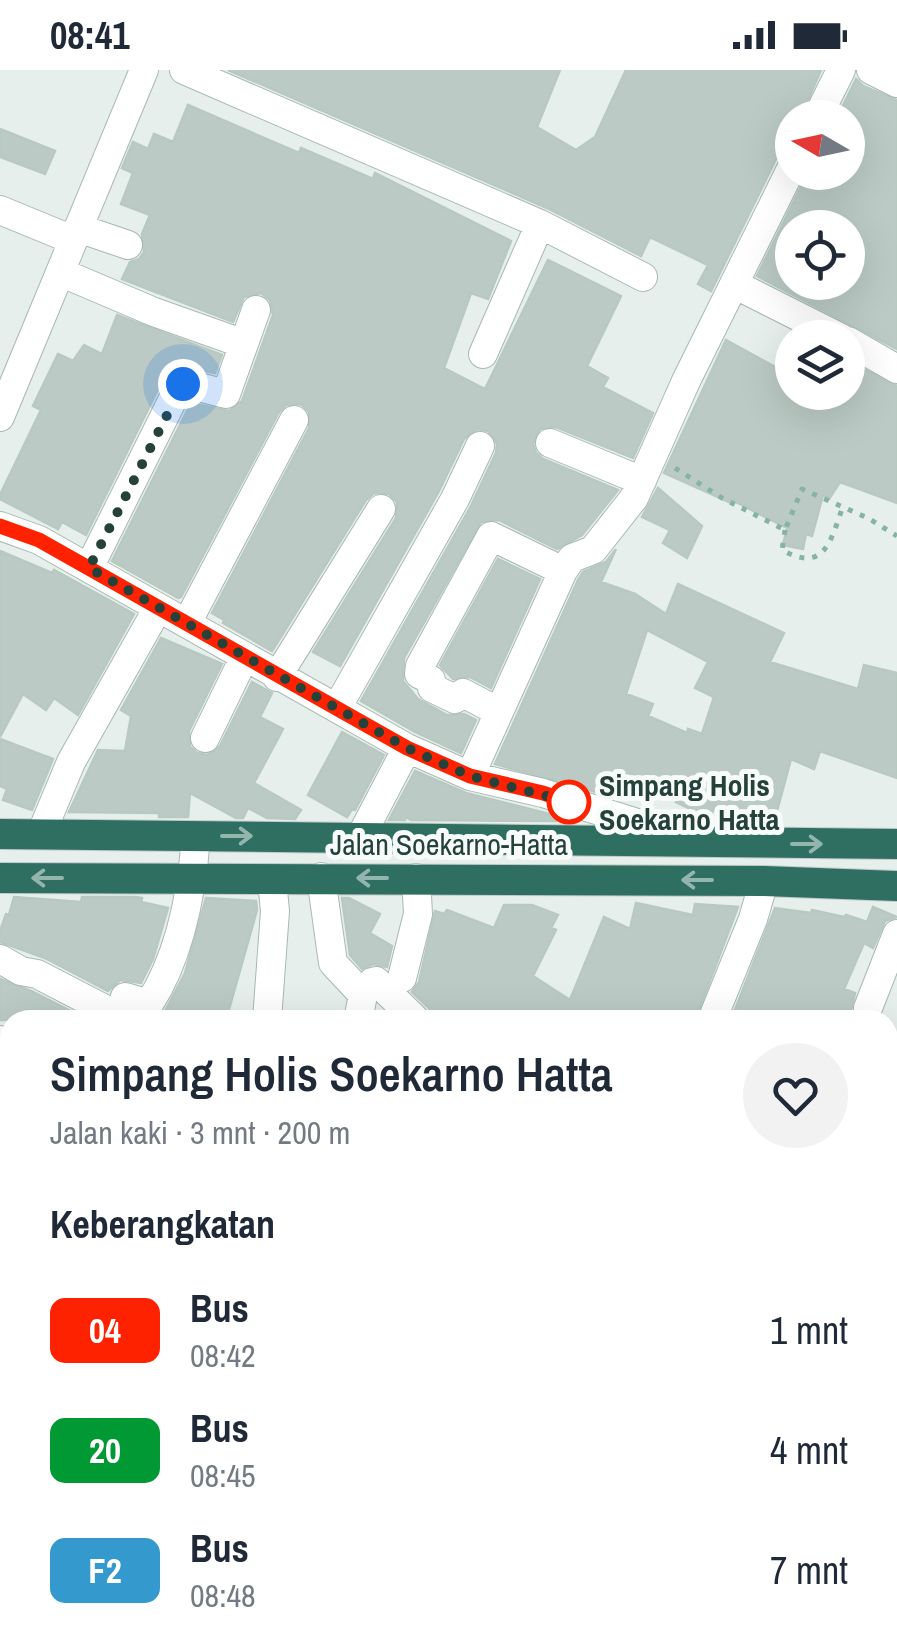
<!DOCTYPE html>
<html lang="id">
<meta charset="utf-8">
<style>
:root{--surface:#fff;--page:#f2f2f3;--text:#1f2937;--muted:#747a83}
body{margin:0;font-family:"Archivo Narrow",sans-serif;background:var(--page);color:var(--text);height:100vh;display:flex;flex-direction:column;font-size:38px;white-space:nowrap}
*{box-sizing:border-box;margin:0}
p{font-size:32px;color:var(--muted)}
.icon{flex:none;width:55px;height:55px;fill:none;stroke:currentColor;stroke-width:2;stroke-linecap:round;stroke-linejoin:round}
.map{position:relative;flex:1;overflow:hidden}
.panel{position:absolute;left:0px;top:940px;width:898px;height:640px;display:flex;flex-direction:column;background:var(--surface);border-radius:30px 30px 0 0;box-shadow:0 10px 40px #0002}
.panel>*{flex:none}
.badge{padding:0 20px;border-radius:15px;font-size:35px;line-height:65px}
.needle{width:65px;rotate:279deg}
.tools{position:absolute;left:775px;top:30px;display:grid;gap:20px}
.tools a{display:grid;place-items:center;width:90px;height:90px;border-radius:50%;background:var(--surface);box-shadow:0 10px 40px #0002;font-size:50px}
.you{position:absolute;width:50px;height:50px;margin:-25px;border:8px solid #fff;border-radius:50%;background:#1a73e8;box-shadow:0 0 0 15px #1a73e833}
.map>.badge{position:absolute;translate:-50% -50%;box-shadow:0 0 0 5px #fff}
h2{padding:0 50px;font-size:38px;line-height:90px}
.round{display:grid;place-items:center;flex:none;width:105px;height:105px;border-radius:52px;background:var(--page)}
.head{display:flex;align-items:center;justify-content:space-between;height:170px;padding:0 50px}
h1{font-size:48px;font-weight:600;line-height:75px}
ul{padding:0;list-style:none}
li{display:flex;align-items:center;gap:30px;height:120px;padding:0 50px}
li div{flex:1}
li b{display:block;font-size:38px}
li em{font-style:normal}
li .badge{min-width:110px;font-weight:700;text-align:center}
.status{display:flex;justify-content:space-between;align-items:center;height:70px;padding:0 50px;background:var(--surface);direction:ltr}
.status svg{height:28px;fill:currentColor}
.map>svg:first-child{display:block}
</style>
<div class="status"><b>08:41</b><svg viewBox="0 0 49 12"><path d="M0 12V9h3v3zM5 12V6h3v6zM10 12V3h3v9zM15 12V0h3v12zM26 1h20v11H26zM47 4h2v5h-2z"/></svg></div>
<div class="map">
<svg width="897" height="1580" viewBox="0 0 897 1580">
<rect width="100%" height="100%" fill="#e6efeb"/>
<!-- building -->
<path fill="#bbcac4" stroke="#b8c9c2" stroke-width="2.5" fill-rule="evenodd" d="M228,0h332l-23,57 39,23 19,-13 31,-67h195l-21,48h-8v32l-9,2 -7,7 -65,132 -13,-7 10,-19 -58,-28 -9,19 -94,-48z
M856,9l7,7 34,14v249l-140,-73 51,-104h40v-54h-11zM792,158h56v54h-56z
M188,35l111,48 2,-5 72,31 2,-6 136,68 -23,58 -17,-6 -27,75 41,21 63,-129 73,36 -34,70 21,12 -5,9 50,26 -20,45 -77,-31 -16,2 -7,15 3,9 7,6 75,31 -36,45 -25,14 -58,-29 -18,2 -77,136 -1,23 15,18 29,16 17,-1 12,6 -15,33 -46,-21 -54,-31 109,-193 26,-55 1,-9 -9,-13 -10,-2 -14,10 -25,52 -99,175 -27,-14 83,-134 1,-16 -8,-8 -15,-1 -8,7 -94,151 -49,-28 1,-3 -12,-7 97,-185v-16l-8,-8 -15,1 -7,7 -98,185 -3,1 -66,-37 79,-158 38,8 13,-10 31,-86 -3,-15 -9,-7 -17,4 -11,25 -111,-43 8,-17 9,-3 5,-7 -2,-18 8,-19 -29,-11 12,-31 -11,-5 11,-26 15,7 6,-15 19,8z
M0,59l55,22 -10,23 -45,-17z
M117,245l105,40 -7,18 -33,-6 -19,12 -77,156 -24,-13 -4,7 -58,-30v-4l41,-85 -8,-4 25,-52 15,7 11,-16 18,9z
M792,269v53h56v-31l49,25v117l-57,-21 -11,17 -6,-4 -11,41 -6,-2 -3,15 -20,-4 4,-17 -57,-29 -1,3 -65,-29 62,-133 51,28z
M658,418l44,38 -15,32 -24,-15 7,-13 -28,-13z
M616,479l-15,33 34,12 31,20 12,-30 106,49 -14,29 88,27 6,-24 33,8v105l-77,-27 -6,18 -23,-10 -17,63 -59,-17 -5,13 -34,-16 3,-8 -53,-22 -12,25 -119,-33 83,-184 5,-8 23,-10zM647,560l61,32 -13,26 19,9 -12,37 -14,-5 -1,4 -39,-17 5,-12 -27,-10z
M0,481l52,22 2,-3 80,44 -56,101 -24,-17 -8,12 -23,-16 -23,43z
M498,489l42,20 -49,109 -21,-11 -17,2 -13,-14z
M161,568l61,26 -33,67 1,16 7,6 10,2 13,-9 32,-64 20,11 -12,24 23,12 -29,54 47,27 -6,9 -28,-1 -19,-10 -5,10h-7l-46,-25 -2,24h-29v-4l-90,-1 29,-62 27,1 6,-35 -10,-6z
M342,662l42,23 -29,55 -3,-1 -5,8 -39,-22z
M0,669l53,20 -21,51 -29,-10 4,-11 -7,-3z
M415,701l51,22 91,23 -1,5 -145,-1 -5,-3 -1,3h-16z
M14,827l67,5 1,-5h54l6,1 -1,4 27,6 -15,51 -12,24 -21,-3 -12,11 -63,-33 -45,-16v-11l6,-17 3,1z
M206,828l50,3 1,9 -31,110h-71l9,-7 21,-40z
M342,828h7l31,16 -10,19 22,13 -5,21 -14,-3 -11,5 -12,-14z
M636,833l57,12 2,-11 43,3 -43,113h-262l-4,-12 -17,-16 7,-10 16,-71 9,3 3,-4 47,18 10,-23h28l26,10 -7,13 5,2 -23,46 37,24 34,-83 26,12z
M873,837l24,10 -12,4 -12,27 -9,-5 -20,46 11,4 -4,17 5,10h-125l44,-112 36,5 1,-3 32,7 2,-2 21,7z
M0,909l31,12 57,29h-88z"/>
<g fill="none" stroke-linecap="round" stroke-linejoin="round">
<defs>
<path id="minor" d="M184,0l356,154 103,53
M871,0l26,13
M817,48l24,-48
M0,140l73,30
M78,158l50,17
M60,202l94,40 90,32
M734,214l107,54
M848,271l49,28
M483,284l57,-130
M0,347l144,-347
M550,373l92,38
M0,456l39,14 368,208 63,28 73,17 138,44
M89,498l90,-181 8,-3 39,10 30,-84
M187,553l107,-203
M277,607l104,-168
M337,638l118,-209 25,-53
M499,642l-36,-19 -8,6 -23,-11 -1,-8 -12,-6 1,-8 71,-130 72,35
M205,668l39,-80
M470,706l93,-205 9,-13 21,-8 41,-52 52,-117 106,-214
M41,764l30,-72 87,-154
M361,766l46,-88
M321,807l12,86 30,32
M0,889l21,12 16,3 81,42 7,-19 24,7c31,-48 43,-112 47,-168
M402,908l16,-64 -2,-36
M868,938l29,-74
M267,950l8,-109 -3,-31
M358,950l5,-25 9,-13 4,-1 40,39
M712,950l41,-101 11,-38
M0,970l10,5
M0,1270l10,-28
M888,1280l9,-19
M0,1369l10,4
M888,1461l9,6
M0,1548l10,-23
M175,1570l10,10
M566,1570l18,10
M111,1580l5,-10
M334,1580l14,-10
M712,1580l2,-10"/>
<path id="highway" d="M0,764l897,10
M0,808l764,3 133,5"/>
</defs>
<!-- minor casing -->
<use href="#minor" stroke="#a8b8b2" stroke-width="30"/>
<!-- highway casing -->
<use href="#highway" stroke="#c2cac8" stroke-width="32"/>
<!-- path -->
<path stroke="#86b3a5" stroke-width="5" stroke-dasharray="5 8" stroke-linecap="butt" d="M675,398l47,30 63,32 17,-41 66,29 29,18
M785,460l-3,20c43,24 49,-10 61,-44"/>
<!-- minor -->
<use href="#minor" stroke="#fff" stroke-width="28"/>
<!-- highway -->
<use href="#highway" stroke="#2f6f62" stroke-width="30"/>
</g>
<!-- one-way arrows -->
<defs><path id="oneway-shaft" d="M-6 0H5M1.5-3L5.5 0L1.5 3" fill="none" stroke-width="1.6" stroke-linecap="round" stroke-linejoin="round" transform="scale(2.5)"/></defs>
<g stroke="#93b5ae">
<use href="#oneway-shaft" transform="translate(237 766)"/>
<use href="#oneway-shaft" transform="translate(807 774)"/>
<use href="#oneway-shaft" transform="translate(47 808) rotate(-180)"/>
<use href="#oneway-shaft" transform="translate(372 808) rotate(-180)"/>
<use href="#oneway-shaft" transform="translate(697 810) rotate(-180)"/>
</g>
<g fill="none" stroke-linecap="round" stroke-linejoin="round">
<defs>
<path id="line" d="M0,456l39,14 368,208 63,28 73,17 34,12"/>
</defs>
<!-- line casing -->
<use href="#line" stroke="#fff" stroke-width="22"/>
<!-- line -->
<use href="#line" stroke="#f20" stroke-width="15"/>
<!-- walk -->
<path stroke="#24423a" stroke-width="10" stroke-dasharray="0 18" d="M183,314l-94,184 318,180 63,28 99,26"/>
</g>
<!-- markers -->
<circle fill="#fff" stroke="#f20" stroke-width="5" cx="569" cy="732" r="20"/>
<g text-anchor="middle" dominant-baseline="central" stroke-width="10" stroke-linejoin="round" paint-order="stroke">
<!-- stop labels -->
<g font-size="30" font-weight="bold" fill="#24423a" stroke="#f7fbf9" text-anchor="start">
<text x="599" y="715">Simpang Holis<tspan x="599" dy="34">Soekarno Hatta</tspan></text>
</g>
<!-- street labels -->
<g font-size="30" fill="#24423a" stroke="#f7fbf9">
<text x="449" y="774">Jalan Soekarno-Hatta</text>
</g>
</g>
</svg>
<div class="tools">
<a><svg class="needle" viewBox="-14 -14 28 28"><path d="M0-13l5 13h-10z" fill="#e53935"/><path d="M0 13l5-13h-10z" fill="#747a83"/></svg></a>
<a><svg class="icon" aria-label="locate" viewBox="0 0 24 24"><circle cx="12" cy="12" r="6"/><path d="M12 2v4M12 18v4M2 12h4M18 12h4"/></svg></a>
<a><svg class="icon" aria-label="layers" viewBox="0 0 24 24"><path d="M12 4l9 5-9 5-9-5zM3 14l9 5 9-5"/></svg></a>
</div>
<div class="you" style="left:183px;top:314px"></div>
<section class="panel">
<div class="head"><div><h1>Simpang Holis Soekarno Hatta</h1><p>Jalan kaki · 3 mnt · 200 m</p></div><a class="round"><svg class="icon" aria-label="heart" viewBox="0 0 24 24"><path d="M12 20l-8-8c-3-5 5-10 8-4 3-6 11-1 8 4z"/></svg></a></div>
<h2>Keberangkatan</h2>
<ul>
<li><span class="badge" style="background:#f20;color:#fff">04</span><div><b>Bus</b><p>08:42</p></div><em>1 mnt</em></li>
<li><span class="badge" style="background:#093;color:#fff">20</span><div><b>Bus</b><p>08:45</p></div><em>4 mnt</em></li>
<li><span class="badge" style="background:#3499cc;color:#fff">F2</span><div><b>Bus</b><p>08:48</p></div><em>7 mnt</em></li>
</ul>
</section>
</div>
